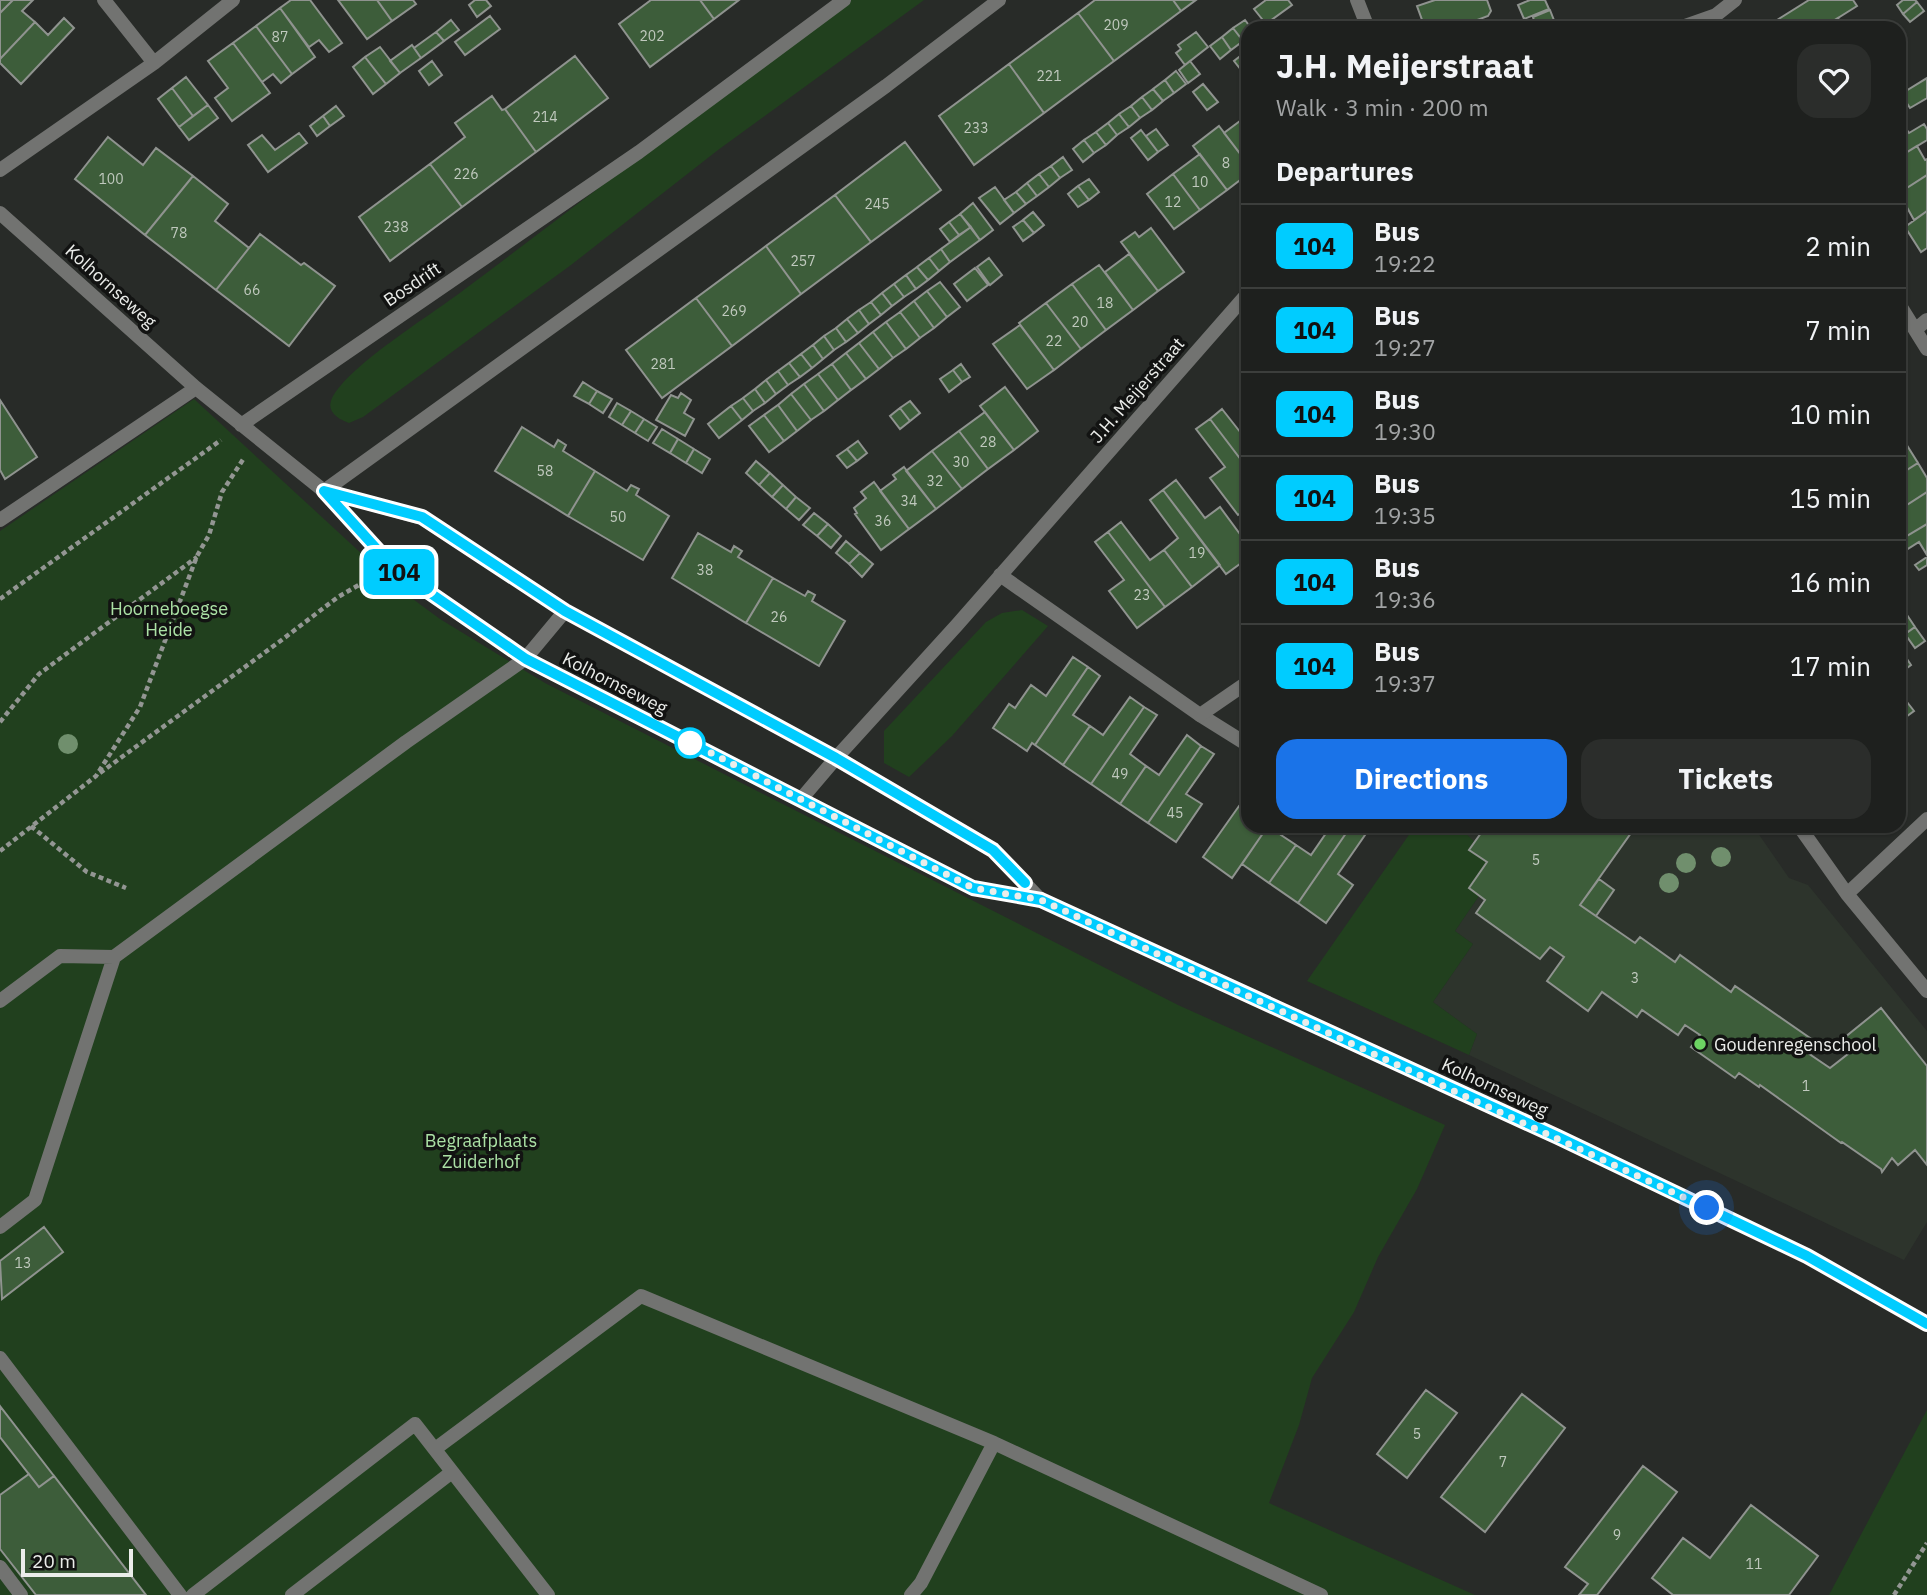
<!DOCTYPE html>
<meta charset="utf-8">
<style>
:root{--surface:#1e201e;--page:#2b2d2b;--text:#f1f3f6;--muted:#a1a3a4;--line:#3c3e3c;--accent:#1a73e8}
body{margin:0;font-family:"IBM Plex Sans",sans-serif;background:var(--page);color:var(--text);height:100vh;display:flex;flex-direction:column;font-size:26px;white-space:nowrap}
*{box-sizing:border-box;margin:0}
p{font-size:23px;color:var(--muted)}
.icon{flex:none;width:38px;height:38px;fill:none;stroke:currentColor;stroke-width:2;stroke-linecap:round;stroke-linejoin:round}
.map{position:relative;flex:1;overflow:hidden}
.details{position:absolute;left:1241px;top:21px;width:665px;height:812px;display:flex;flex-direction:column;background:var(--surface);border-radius:21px;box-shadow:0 2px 5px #0004,0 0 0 2px var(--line)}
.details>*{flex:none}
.badge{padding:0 14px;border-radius:10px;font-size:24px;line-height:46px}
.scale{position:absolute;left:21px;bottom:18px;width:112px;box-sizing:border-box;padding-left:7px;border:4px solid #ebedea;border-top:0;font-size:19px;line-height:24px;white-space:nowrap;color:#ebedea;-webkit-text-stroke:5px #121312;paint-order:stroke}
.you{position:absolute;width:35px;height:35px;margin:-18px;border:5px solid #fff;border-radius:50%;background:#1a73e8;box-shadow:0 0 0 10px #1a73e833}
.map>.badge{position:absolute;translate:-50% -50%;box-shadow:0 0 0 4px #fff}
h2{padding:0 35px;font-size:26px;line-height:63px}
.round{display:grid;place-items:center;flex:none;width:74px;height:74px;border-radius:21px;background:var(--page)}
.overview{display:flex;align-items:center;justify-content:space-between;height:119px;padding:0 35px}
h1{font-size:33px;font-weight:800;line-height:52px}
.primary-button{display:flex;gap:14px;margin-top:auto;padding:14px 35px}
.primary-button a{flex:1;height:80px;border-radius:21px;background:var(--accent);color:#fff;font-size:28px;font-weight:800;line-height:80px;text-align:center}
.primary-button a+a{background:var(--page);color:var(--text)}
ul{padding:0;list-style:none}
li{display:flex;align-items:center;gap:21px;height:84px;padding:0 35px;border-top:2px solid var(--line)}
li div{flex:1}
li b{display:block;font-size:26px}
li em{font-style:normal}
li .badge{min-width:77px;font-weight:700;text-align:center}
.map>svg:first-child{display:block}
</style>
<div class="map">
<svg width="1927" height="1595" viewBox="0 0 1927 1595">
<rect width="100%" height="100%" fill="#282b28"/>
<!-- built -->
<path fill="#2d342c" d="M1470,826h283l36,52 19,7 119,146v191l-23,38 -435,-205 8,-21 -44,-32 40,-58 -18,-13 24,-35 -10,-8v-38l-4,-17z"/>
<!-- green -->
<path fill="#21401e" d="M847,0h77l-206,150 -147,115 -208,152 -14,6c-9,-3 -22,-10 -18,-22 11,-32 105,-89 134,-112 128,-96 255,-193 382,-289z
M194,399l208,192 38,28 105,64 633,322 267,120 -28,64 -39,68 -24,55 -42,66 -13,47 -30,78 206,92h-1475v-1064z
M1022,610l26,16 -96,110 -43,41 -25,-14v-32l102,-109 16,-9z
M1412,826h58l-5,7 9,8 -5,9 18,12 -18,26 10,8 -24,35 18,13 -40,58 44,32 -8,21 -162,-74 106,-152z
M1927,1410v185h-98z"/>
<!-- building -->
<path fill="#3d5d3a" stroke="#8f938f" stroke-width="2" d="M0,0h13l-13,13z
M13,0h20l-11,11 13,11 -35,37v-46z
M291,0h19l32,43 -13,9 -10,-12 -10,7 -29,-39z
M338,0h39l15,21 -25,18z
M377,0h36l3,4 -24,17z
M475,0h11l5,6 -14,11 -8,-12z
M651,0h49l14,19 -64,48 -31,-43z
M700,0h39l-25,19z
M1095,0h78l8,11 -67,50 -36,-48z
M1173,0h23l-15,11z
M1266,0h22l4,5 -26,19 -12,-15z
M1435,0h52l4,11 -3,5 -32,12h-31l-8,-22z
M1530,0h15l4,9 -25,10 -6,-14z
M1809,0h44l4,6 -35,22h-41l-4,-8z
M1903,0h12l2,2 -14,12 -6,-9z
M1917,2l7,9 -14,11 -7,-8z
M280,8l35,49 -23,17 -36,-48z
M1550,10l7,18h-21l-3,-11z
M1078,13l36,48 -70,52 -35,-49z
M490,16l10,13 -35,26 -10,-13z
M64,18l10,10 -53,56 -21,-21v-4l35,-37 13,13z
M1838,18l6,10h-22z
M451,20l8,10 -15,11 -8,-9z
M1245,20l6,8h-3v10l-5,3 -10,-13z
M256,26l36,48 -11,9 -8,-9 -11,8 -29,-39z
M1233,28l10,13 -12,9 -9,-13z
M436,32l8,9 -23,17 -7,-10z
M1196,32l12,15 -23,18 -9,-12 5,-4 -3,-4z
M1222,37l9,13 -11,9 -10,-13z
M233,43l37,50 -38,28 -17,-23 13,-10 -20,-27z
M412,45l9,13 -21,15 -10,-12z
M380,47l20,26 -14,11 -21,-27z
M1244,53l4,4v15l-3,3 -11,-14z
M575,56l33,42 -72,54 -31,-43z
M365,57l21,27 -13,10 -20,-27z
M432,61l10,14 -13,10 -10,-14z
M1190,61l10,13 -12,9 -9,-13z
M1009,64l35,49 -70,52 -35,-49z
M1176,71l10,13 -12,9 -9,-13z
M186,77l22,28 -15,11 -21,-28z
M1927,78v20l-17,10 -9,-14z
M1165,80l9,13 -11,8 -10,-12z
M1203,84l15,18 -11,8 -14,-18z
M172,88l21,28 -14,11 -21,-28z
M1153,89l10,12 -11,9 -10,-13z
M492,96l10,14 3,-1 31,43 -74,55 -32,-43 35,-27 -10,-14z
M1142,97l10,13 -12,8 -9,-12z
M208,105l10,13 -29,22 -10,-13z
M336,106l8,10 -14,10 -7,-10z
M1131,106l9,12 -11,9 -10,-13z
M1119,114l10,13 -12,8 -9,-12z
M1248,115v49l-24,-31z
M323,116l7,10 -13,10 -7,-10z
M1899,118l10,15 15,-9 3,5v11l-28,17z
M1108,123l9,12 -11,10 -10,-13z
M1219,126l29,38v10l-21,16 -34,-44z
M1156,129l12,16 -10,7 -12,-16z
M1141,130l17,22 -10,8 -17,-22z
M1096,132l10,13 -12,8 -10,-13z
M299,133l8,10 -39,29 -20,-27 14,-10 13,15z
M108,137l35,28 13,-17 37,28 -48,59 -70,-56z
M1084,140l10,13 -11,9 -10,-13z
M905,142l36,48 -70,52 -36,-47z
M1917,146l8,14 2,-1v16l-28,18v-36z
M1200,154l27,36 -27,20 -27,-36z
M1063,157l9,13 -12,8 -9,-12z
M430,164l32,43 -72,54 -31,-44z
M1051,166l9,12 -11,9 -10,-13z
M1039,174l10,13 -12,9 -10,-13z
M1173,174l27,36 -26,19 -27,-35z
M1927,175v36l-13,9 -15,-27z
M193,176l35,28 -13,17 34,27 -33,42 -71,-55z
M1089,179l10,13 -10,8 -11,-14z
M1027,183l10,13 -11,8 -10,-12z
M1078,186l11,14 -11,7 -10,-13z
M995,187l19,26 -14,11 -21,-26z
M1016,192l10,12 -12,9 -10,-13z
M835,195l36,47 -70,52 -35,-48z
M973,203l20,27 -13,10 -20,-26z
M1927,211v37l-6,4 -16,-25z
M1033,212l11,13 -10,8 -11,-13z
M960,214l11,13 -12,8 -10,-13z
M1023,220l11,13 -11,8 -10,-14z
M949,222l10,13 -9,7 -10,-13z
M971,227l9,13 -30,22 -9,-13z
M1151,228l33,44 -26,19 -37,-49 14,-10 4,5z
M260,234l41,31 3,-2 31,23 -46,60 -73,-56z
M766,246l35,48 -69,52 -36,-48z
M941,249l9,13 -11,9 -10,-13z
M1129,254l29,37 -25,19 -28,-38z
M929,258l10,13 -11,9 -11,-13z
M989,258l13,17 -12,10 -13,-18z
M1099,265l34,45 -27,20 -34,-46z
M917,267l11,13 -12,9 -10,-14z
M975,268l13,17 -21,16 -13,-17z
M906,275l10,14 -12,8 -10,-13z
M940,282l20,25 -13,10 -20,-26z
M894,284l10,13 -12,9 -10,-13z
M1072,284l34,46 -25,19 -35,-46z
M927,291l20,26 -13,11 -20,-27z
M882,293l10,13 -11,9 -10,-13z
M696,298l36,48 -70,52 -36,-48z
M914,301l20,27 -14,10 -20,-26z
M871,302l10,13 -12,9 -10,-14z
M1046,303l35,46 -27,21 -35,-47z
M859,310l10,14 -11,9 -11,-14z
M900,312l20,26 -14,11 -20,-27z
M847,319l11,14 -12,9 -10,-14z
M886,322l20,27 -13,9 -20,-26z
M1020,325l34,45 -27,19 -34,-45z
M836,328l10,14 -12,8 -10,-14z
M873,332l20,26 -14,11 -20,-26z
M824,336l10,14 -11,9 -10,-14z
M859,343l20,26 -13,10 -20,-26z
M813,345l10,14 -11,9 -11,-14z
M846,353l20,26 -15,11 -19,-26z
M801,354l11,14 -12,9 -11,-14z
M789,363l11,14 -12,8 -10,-14z
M832,364l19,26 -13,10 -20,-26z
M961,364l9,13 -8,5 -9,-12z
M953,370l9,12 -13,10 -9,-13z
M778,371l10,14 -12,9 -10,-14z
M818,374l20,26 -14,11 -20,-27z
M766,380l10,14 -11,9 -10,-14z
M583,382l14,9 -8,13 -15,-8z
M804,384l20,27 -13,9 -20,-26z
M1005,387l33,44 -24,19 -34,-44z
M755,389l10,14 -12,8 -10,-13z
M597,391l15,8 -9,14 -14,-9z
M681,393l10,7 -7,13 10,6 -9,17 -29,-16 15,-25 7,3z
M791,394l20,26 -14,11 -19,-26z
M743,398l10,13 -11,9 -11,-14z
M0,400l37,57 -32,22 -5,-9z
M910,401l10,12 -10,8 -10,-13z
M617,403l14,8 -9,14 -13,-8z
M778,405l19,26 -13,10 -20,-26z
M731,406l11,14 -23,18 -11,-14z
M900,408l10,13 -10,8 -10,-13z
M1222,409l26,33v27l-38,-50z
M631,411l13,8 -9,14 -13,-8z
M985,412l29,38 -26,19 -29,-38z
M764,415l20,26 -15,11 -20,-26z
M644,419l13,8 -9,14 -13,-8z
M1210,419l38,50v39l-10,7 -28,-37 15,-11 -29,-38z
M522,427l32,20 4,-7 8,5 -3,6 32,20 -27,45 -73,-45z
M662,429l16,10 -8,14 -17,-10z
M959,431l29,38 -26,20 -30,-38z
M678,439l16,10 -8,14 -16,-10z
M1903,439l15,24 -19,12v-33z
M858,441l9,12 -10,8 -10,-12z
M694,449l16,10 -8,14 -16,-10z
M847,449l10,12 -10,7 -10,-12z
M932,451l30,38 -26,20 -30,-38z
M756,461l14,12 -11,12 -13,-12z
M1918,463l9,15v14l-28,18v-35z
M904,467l32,42 -27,20 -29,-38 16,-12 -3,-4z
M595,471l32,20 4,-6 8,4 -3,6 33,21 -26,44 -75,-44z
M770,473l13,12 -11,12 -13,-12z
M1176,480l29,38 15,-11 28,38v13l-22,16 -63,-84z
M874,482l35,47 -28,21 -26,-36 2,-1 -3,-5 12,-10 -5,-6z
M783,485l13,12 -10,12 -14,-12z
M1163,490l57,75 -28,22 -28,-37 14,-12 -28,-38z
M1927,492v32l-27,16 -1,-15 6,-4 -6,-11z
M796,497l14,11 -11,12 -13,-11z
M814,513l14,11 -11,12 -14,-11z
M1121,522l29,38 14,-10 28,37 -27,20 -57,-75z
M828,524l13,12 -10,12 -14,-12z
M1927,524v31l-8,-13 -13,8 -6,-10z
M1108,532l57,75 -28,21 -28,-37 15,-11 -29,-38z
M698,533l33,19 3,-6 8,5 -4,6 35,21 -27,45 -74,-45z
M846,541l14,12 -11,11 -13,-11z
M860,553l13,11 -11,13 -13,-13z
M1927,557v8l-8,5 -4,-5z
M773,578l32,18 3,-5 7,4 -3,6 33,20 -26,45 -73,-43z
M1905,612l10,15 -10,7 -6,-10v-7z
M1915,627l10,14 -10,7 -10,-14z
M1903,653l8,12 -12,9v-17z
M1073,657l15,10 -53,78 -3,-2 -5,8 -34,-23 16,-24 6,4 16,-23 15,11z
M1088,667l12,9 -27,39 17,11 -27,39 -28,-20z
M1130,697l14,10 -53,77 -28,-19 27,-39 13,9z
M1907,702l7,9 -15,11v-14z
M1144,707l13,8 -27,39 16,12 -26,38 -29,-20z
M1187,735l14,11 -53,77 -28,-19 26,-38 13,9z
M1201,746l13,8 -28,40 16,10 -26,38 -28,-19z
M1239,806l9,6v14h20l-36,52 -29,-21z
M1268,826h19l-6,9 15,10 -27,38 -27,-19z
M1331,826h20l-53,77 -29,-20 27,-38 15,10z
M1351,826l14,9 -27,39 15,11 -27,38 -28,-20z
M1486,826h133l12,7 -51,72 55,38 5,-6 35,25 5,-7 51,37 4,-6 75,52 -8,11 28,19 23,-18 -9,-12 37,-30 46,58v99l-12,-15 -17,15 -6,-7 -10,14 -1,-3 -39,-27 -1,1 -81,-58 -1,2 -20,-14 -4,5 -44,-31 9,-12 -15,-10 -7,10 -36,-25 -5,7 -35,-25 -14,19 -41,-30 17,-24 -14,-10 -10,12 -64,-46 9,-13 -16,-12 18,-26 -18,-12z
M1599,879l15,11 -18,26 -16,-11z
M44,1227l19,25 -61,47 -2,-38z
M1426,1390l31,23 -50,65 -30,-24z
M1522,1394l43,34 -80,104 -44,-35z
M0,1406l54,70 -15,11 -39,-50z
M1643,1466l34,26 -80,103h-18l9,-11 -23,-17z
M29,1474l10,13 15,-11 92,119h-110l-36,-46v-54z
M1751,1505l67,51 -29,39h-116l-21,-17 31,-40 27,20z"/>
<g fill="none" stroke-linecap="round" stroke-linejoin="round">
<!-- path -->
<path stroke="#939693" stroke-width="4.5" stroke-dasharray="5 3.5" stroke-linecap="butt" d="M0,599l221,-159
M0,722l39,-48 158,-117
M100,773l179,-131 59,-45 33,-19
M31,826l56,46 39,16
M0,851l96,-75 44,-69 57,-151 12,-21 13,-43 22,-34
M1894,1595l33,-52"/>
<!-- lane -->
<path stroke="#727371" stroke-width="14" d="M1200,715l48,30
M0,1001l60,-45 54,1
M0,1227l35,-27 79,-243 292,-215 119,-83 40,-48
M0,1358l180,237
M435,1449l206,-153 353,147 327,152
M0,1567l21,28
M193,1595l222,-171 133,171
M292,1595l160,-123
M911,1595l10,-12 73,-140"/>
<!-- street -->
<path stroke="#727371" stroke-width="14" d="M104,0l50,63
M1357,0l11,28
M1679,28l37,-13 19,-15
M0,170l154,-107 79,-63
M0,213l196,175 128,103 70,77 131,91 448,229 68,12 516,237 250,119 120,68
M1899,304l28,45
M1915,330l12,-10
M241,425l398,-273 205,-152
M324,491l562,-405 113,-86
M324,491l98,27 143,93 271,147 157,92 48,50
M0,520l196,-132
M1000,575l200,140 48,-33
M802,798l34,-40 121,-133 291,-332
M1799,826l48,68 80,97
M1847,894l80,-75"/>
</g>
<!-- trees -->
<g fill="#708f6d">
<circle cx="68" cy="744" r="10"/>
<circle cx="1721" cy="857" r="10"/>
<circle cx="1686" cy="863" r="10"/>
<circle cx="1669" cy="883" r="10"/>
</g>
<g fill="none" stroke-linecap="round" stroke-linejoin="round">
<defs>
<path id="line" d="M1025,883l-32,-33 -157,-92 -271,-147 -143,-94 -98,-26 70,77 132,91 447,229 68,12 517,237 249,119 120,68"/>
</defs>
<!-- line casing -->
<use href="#line" stroke="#fff" stroke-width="16"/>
<!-- line -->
<use href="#line" stroke="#0cf" stroke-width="10"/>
<!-- walk -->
<path stroke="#ebedea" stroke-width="7" stroke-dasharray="0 12.6" d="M690,743l-6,-4 289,149 68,12 666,308"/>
</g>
<!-- markers -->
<circle fill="#fff" stroke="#0cf" stroke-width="3.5" cx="690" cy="743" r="14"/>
<circle fill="#6cd362" stroke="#121312" stroke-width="2.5" cx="1700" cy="1044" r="7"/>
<g text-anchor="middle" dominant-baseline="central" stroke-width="7" stroke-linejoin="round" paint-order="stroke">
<!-- number labels -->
<g font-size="14" fill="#c0c9be">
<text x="1116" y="25">209</text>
<text x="652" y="36">202</text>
<text x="280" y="37">87</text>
<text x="1049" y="76">221</text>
<text x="545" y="117">214</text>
<text x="976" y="128">233</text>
<text x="1226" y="163">8</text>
<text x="466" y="174">226</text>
<text x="111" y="179">100</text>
<text x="1200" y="182">10</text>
<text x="1173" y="202">12</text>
<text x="877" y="204">245</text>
<text x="396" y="227">238</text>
<text x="179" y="233">78</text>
<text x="803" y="261">257</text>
<text x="252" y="290">66</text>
<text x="1105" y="303">18</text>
<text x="734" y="311">269</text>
<text x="1080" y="322">20</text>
<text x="1054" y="341">22</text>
<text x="663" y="364">281</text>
<text x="988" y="442">28</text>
<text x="961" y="462">30</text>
<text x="545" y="471">58</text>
<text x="935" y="481">32</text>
<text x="909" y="501">34</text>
<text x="618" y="517">50</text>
<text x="883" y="521">36</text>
<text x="1197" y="553">19</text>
<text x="705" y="570">38</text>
<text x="1142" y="595">23</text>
<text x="779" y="617">26</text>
<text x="1120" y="774">49</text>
<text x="1175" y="813">45</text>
<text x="1536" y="860">5</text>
<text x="1635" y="978">3</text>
<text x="1806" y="1086">1</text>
<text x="23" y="1263">13</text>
<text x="1417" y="1434">5</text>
<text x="1503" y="1462">7</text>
<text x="1617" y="1535">9</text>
<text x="1754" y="1564">11</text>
</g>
<!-- street labels -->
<g font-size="18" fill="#ebedea" stroke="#121312">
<text transform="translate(412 284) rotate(-34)">Bosdrift</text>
<text transform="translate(111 286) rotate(42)">Kolhornseweg</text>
<text transform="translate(1137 390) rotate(-49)">J.H. Meijerstraat</text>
<text transform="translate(615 683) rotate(27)">Kolhornseweg</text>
<text transform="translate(1495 1087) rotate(25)">Kolhornseweg</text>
</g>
<!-- park labels -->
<g font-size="18" fill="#abe1a5" stroke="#121312">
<text x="169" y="608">Hoorneboegse<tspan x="169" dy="21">Heide</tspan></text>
<text x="481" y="1140">Begraafplaats<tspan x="481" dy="21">Zuiderhof</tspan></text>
</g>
<!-- poi labels -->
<g font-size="18" fill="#ebedea" stroke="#121312" text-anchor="start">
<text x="1714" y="1044">Goudenregenschool</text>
</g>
</g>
</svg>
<div class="scale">20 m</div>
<div class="you" style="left:1707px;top:1208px"></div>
<b class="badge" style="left:399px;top:572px;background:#0cf;color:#111">104</b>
<section class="details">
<div class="overview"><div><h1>J.H. Meijerstraat</h1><p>Walk · 3 min · 200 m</p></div><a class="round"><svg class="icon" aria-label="heart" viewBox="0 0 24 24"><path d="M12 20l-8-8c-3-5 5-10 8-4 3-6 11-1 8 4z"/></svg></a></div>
<h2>Departures</h2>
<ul>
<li><span class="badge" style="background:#0cf;color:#111">104</span><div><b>Bus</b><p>19:22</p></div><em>2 min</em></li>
<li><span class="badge" style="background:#0cf;color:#111">104</span><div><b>Bus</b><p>19:27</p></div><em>7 min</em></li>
<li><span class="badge" style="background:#0cf;color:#111">104</span><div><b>Bus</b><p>19:30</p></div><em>10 min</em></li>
<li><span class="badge" style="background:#0cf;color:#111">104</span><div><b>Bus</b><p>19:35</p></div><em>15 min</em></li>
<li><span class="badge" style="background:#0cf;color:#111">104</span><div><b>Bus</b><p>19:36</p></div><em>16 min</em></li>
<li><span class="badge" style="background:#0cf;color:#111">104</span><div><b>Bus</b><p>19:37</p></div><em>17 min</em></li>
</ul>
<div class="primary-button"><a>Directions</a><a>Tickets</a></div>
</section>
</div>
